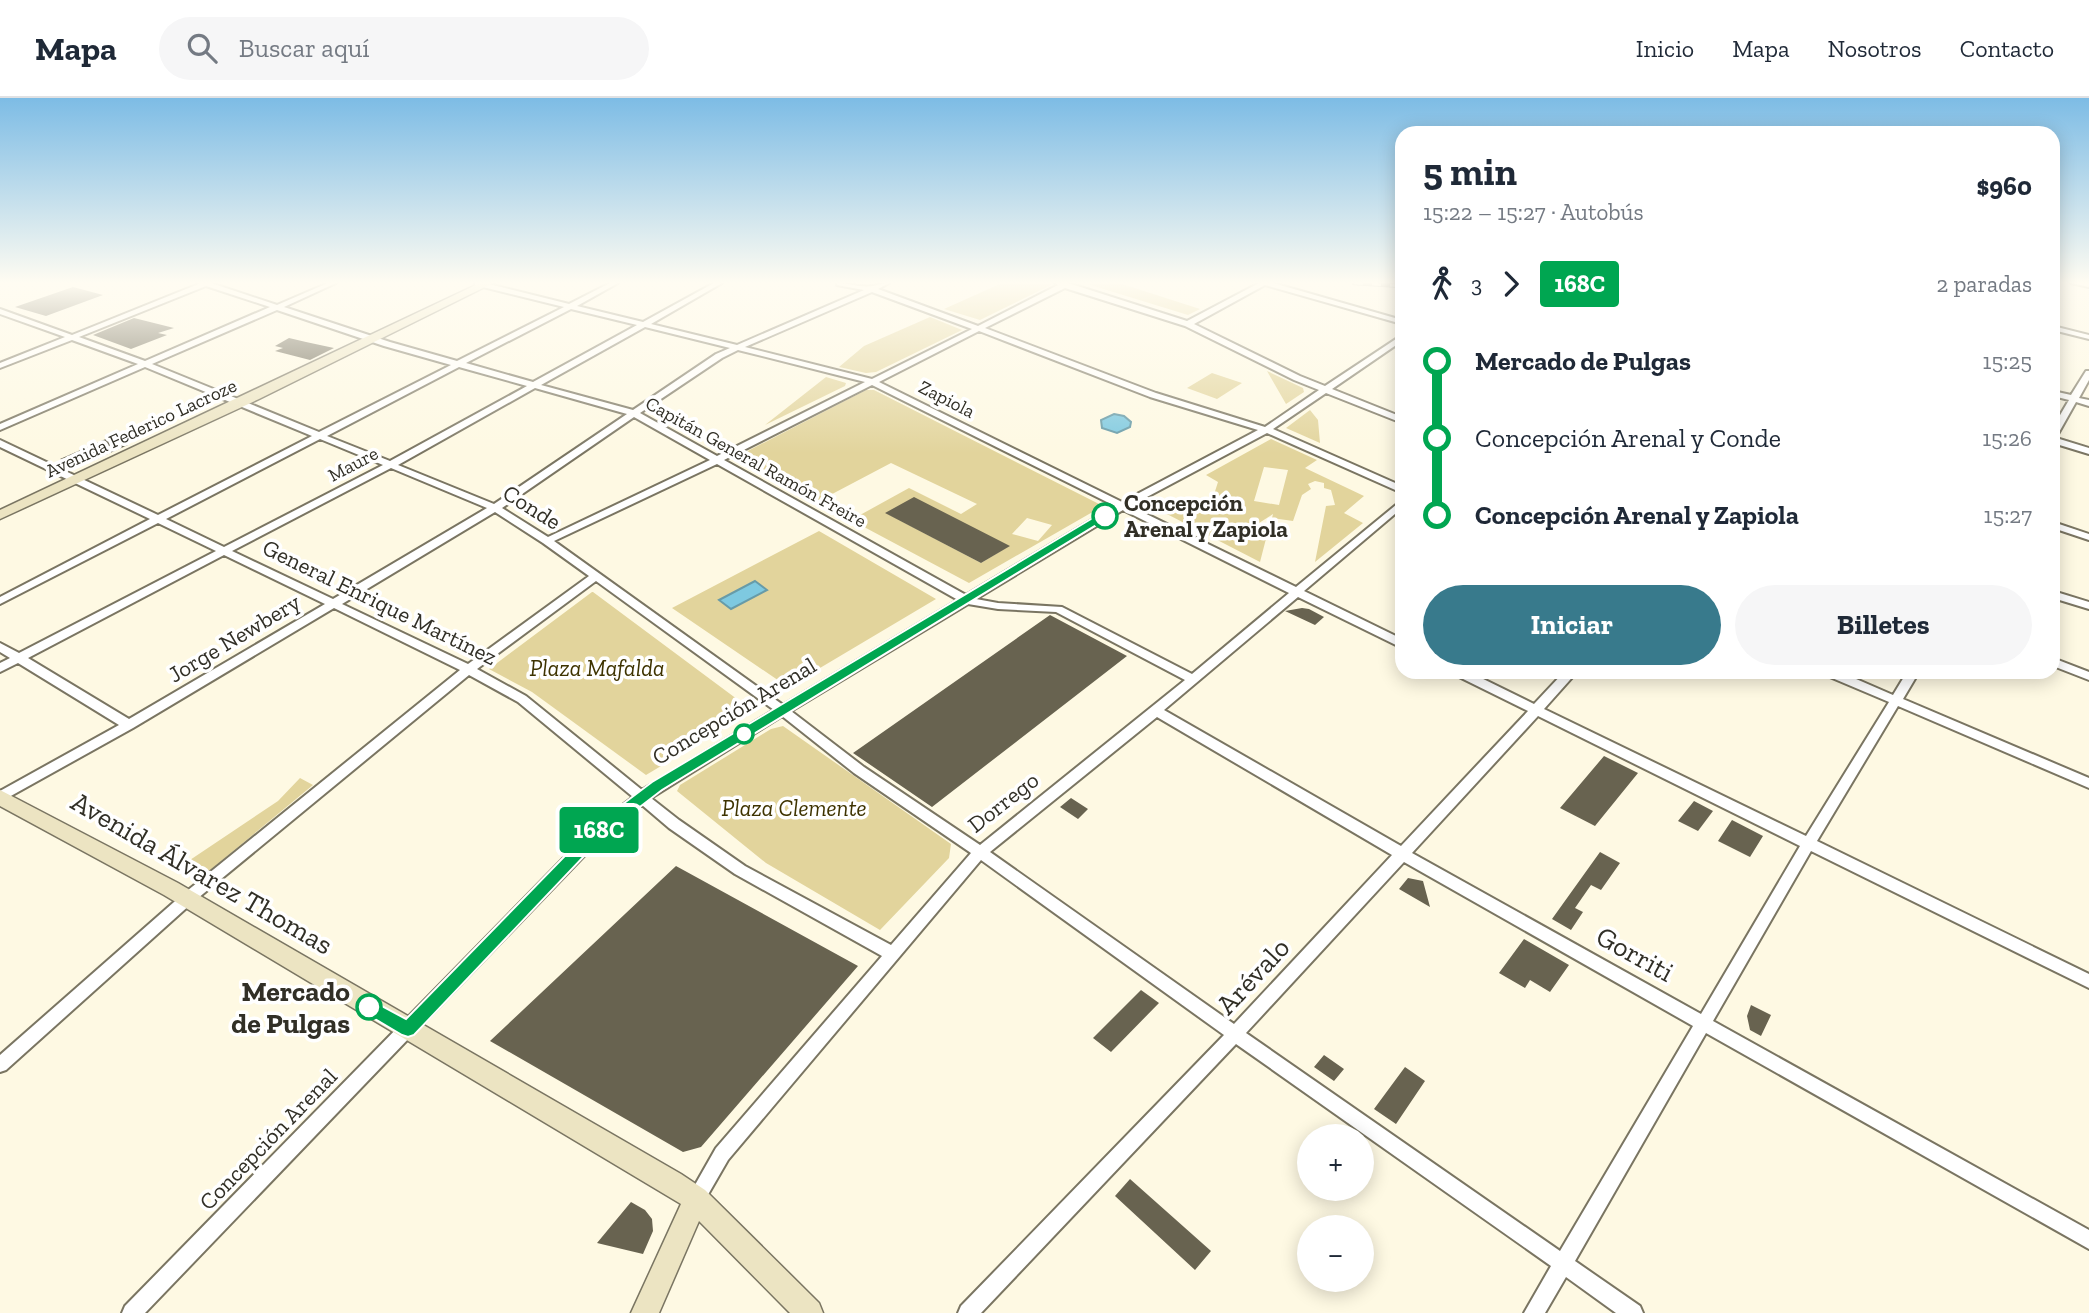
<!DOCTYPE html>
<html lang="es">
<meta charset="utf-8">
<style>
:root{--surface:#fff;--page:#f6f6f7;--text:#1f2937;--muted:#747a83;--line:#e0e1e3;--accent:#387a8c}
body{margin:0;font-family:"Zilla Slab",serif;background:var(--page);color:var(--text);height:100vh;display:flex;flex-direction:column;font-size:26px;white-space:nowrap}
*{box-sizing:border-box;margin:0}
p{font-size:23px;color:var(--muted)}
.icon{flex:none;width:38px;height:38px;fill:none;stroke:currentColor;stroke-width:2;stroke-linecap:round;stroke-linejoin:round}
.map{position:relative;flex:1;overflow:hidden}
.details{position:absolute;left:1395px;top:28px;width:665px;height:553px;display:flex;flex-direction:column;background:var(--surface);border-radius:21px;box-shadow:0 4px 18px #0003}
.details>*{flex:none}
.badge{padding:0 14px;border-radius:5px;font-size:24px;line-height:46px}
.fabs{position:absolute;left:1297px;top:1026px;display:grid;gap:14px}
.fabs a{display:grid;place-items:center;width:77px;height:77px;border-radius:50%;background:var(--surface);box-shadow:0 4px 18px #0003;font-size:35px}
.map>.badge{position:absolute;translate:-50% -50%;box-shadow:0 0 0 4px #fff}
.legs{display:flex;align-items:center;gap:10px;height:77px;padding:0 28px;font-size:23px}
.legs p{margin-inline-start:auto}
.headline{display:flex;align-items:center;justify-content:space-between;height:119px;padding:0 28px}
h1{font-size:38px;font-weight:700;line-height:52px}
.action{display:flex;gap:14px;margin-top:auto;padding:14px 28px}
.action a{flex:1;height:80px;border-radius:42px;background:var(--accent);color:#fff;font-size:28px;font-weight:700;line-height:80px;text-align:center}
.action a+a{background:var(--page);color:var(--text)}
ul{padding:0 28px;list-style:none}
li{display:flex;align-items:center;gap:24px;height:77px;font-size:26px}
li i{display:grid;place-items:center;width:10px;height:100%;margin:0 9px;background:currentColor}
li i::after{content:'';width:18px;height:18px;margin:-9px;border:5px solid;border-radius:50%;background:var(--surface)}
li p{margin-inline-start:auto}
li:first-child i{background:linear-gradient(#0000 50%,currentColor 0)}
li:last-child i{background:linear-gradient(currentColor 50%,#0000 0)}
header{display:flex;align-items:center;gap:42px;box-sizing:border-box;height:98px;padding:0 35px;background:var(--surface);border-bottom:2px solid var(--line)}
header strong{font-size:33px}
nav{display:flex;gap:38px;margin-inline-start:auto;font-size:24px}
.search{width:490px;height:63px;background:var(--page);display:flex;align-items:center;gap:18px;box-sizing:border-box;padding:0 24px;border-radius:38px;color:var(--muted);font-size:26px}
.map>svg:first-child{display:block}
</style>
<header>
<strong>Mapa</strong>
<div class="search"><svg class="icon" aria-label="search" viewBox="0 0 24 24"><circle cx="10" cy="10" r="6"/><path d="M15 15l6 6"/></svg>Buscar aquí</div>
<nav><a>Inicio</a><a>Mapa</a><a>Nosotros</a><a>Contacto</a></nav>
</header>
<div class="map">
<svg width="2089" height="1215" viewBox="0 0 2089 1215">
<rect width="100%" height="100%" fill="#fef9e3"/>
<!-- green -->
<path fill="#e2d49c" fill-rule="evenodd" d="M1002,185l51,1 -73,36 -36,-11z
M1084,185h35l81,26 -12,6z
M930,219l32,13 -86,42 -10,1 -27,-6 25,-21z
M1267,273l36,17 1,4 -18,12z
M1212,275l30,10 -25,16 -30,-11z
M826,279l20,6 -1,3 -80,39z
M866,292h8l229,116 -134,77 -118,-63 58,-32 52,26 16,-10 -86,-41 -74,39 -80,-41 1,-5zM886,415l123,33 -28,17zM1027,420l25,7 -14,16 -26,-7z
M1310,312l8,10 2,23 -34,-15z
M1271,341l46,21 -12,8 59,28 -20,17 19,10 -48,39 11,-56 9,-1 -4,-15 -7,-2v-5l-9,-2 -7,3 3,5 -9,6 -9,26 -21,-3 1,-4 -22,14 17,3 -8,31 -97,-50 47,-5 8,-25 -12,-7zM1264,369l24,3 -9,35 -25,-4z
M819,433l117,68 -148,88 -116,-79z
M592,494h1l160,119 -107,64 -114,-83 -43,-23z
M783,628l168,118 -2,14 -69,72 -114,-67 -89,-72 3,-6 91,-56z
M300,680l13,7 -104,86c-13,3 -15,3 -22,-9l91,-61z"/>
<!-- water -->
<path fill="#7ec9e0" stroke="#679ba8" stroke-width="2" d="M1114,316l10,2 7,6 -1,5 -13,6 -15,-5 -1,-8z
M755,483l12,9 -36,19 -12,-9z"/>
<!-- building -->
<path fill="#686350" d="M73,189l30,8 -57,21 -31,-9z
M134,220l40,10 -16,5 9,2 -36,14 -38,-14z
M289,240l17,4 28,6 -24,12 -35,-9 8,-3 -8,-2z
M108,340l20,7 -40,18 -12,2 -16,-6z
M914,399l96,49 -29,17 -96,-50z
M1302,510l7,1 15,8 -9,8 -30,-14z
M1050,517l77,41 -195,151 -79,-54z
M1604,658l34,17 -43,53 -35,-18z
M1071,700l17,11 -10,10 -18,-12z
M1694,703l19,10 -15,20 -20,-10z
M1732,722l31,16 -13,21 -32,-16z
M1600,754l20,11 -19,27 -10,-5 -16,23 8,4 -12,18 -19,-11z
M676,768l182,100 -157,181 -18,5 -193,-111z
M1408,780l15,3 7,26 -31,-18z
M1524,841l45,26 -19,27 -20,-12 -5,8 -26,-15z
M1141,892l18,13 -48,49 -18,-14z
M1751,907l20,10 -10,21 -11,-6 -3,-14z
M1324,957l20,14 -10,12 -20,-14z
M1405,969l20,14 -29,43 -22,-15z
M1130,1081l81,72 -16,19 -80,-74z
M631,1104l14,8 7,9 1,12 -10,23 -46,-11z"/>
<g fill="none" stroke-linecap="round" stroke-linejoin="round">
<defs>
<path id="street" d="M201,185h10l66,22 51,-22h8l-52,24 106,35 67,19 107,-54 -89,-22v-2h10l84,21 41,-21h8l-41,23 66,16 71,-39h8l-71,41 86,21 127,-55 -27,-5v-2c11,0 25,5 35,3 7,-1 10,-3 17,-3l-11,6 100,37 80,-41 -3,-2h13l119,38 72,-38h14l129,37v4l-137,-39 -71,39 106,52 25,10 77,-51v6l-70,48 70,28v6l-76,-30 -53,36 129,57v7l-135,-60 -137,73 166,81 106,-87v8l-98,83 98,48v9l-104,-51 -134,113 237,136 127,-135 -73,-36 -2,-3h16l65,32 30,-32h13l-33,37 262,127 83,-134 -64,-27 -2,-3h17l53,23 14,-23h12l-16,27 186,79v10l-191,-82 -81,135 272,133v14l-278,-137 -98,170 376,209v19l-383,-216 -131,228 65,45 3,7h-27l-50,-36 -21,36h-21l27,-47 -315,-222 -255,269h-23l3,-7 263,-271 -243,-175 -253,300 -26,45 -6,3 -6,-3 -3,-6 29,-51 166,-192 -147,-82 -66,-46 -27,-23 -36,28 -461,480h-23l3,-7 471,-481 37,-28 -115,-95 -49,-27 -277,228 -186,167 -6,2v-17l182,-160 278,-225 -126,-62 -201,120 -133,74v-11l119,-66 -101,-62 -18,9v-9l10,-5 -10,-6v-9l19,10 197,-102 -58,-28 -158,81v-7l150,-78 -150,-72v-7l158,75 154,-79 -167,-69 -145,63v-6l138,-60 -66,-24 -72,28v-5l65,-26 -65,-23v-5l72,26zM206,188l64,21 -125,54 -66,-24zM1065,190l120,38 109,54 25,10 -54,37 -109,-34 -171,-65zM872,194l100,37 -100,50 -127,-32zM571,211l66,16 -104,57 -67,-19zM277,212l107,36 67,19 -132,67 -167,-68zM645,229l85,21 -14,6 -83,56 -92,-25zM979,233l171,66 108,33 -136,72 -243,-120zM738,252l127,32 -148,74 -77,-43 82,-55zM459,269l68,19 -137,75 -63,-25zM872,287l243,121 -149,89 -242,-135zM535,290l92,26 -133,90 -96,-39zM634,319l76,43 -162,77 -46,-29zM320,341l63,26 -159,82 -58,-28zM717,366l241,136 -175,105 -229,-164zM391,370l96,40 -154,91 -101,-48zM1123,412l166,83 -97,81 -130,-67 -64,-4 -22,-4zM495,414l48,31 46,33 -121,88 -126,-60zM224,457l101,49 -196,115 -101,-61zM596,483l178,129 -132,80 -116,-94 -49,-27zM968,506l30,5 58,3 129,68 -205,165 -116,-78 -73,-56zM782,618l72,57 117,80 -80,92 -146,-79 -66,-46 -28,-22zM1538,618l262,130 -99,168 -289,-161zM1157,619l235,138 -158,169 -244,-172zM1404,764l289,164 -133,225 -314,-218z
M2071,185h18v4z
M2053,228l36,9v4l-36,-9z
M2086,273h3v9l-10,18 10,2v6l-13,-4 -18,32 -5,3v-10l16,-27 -16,-4v-5l18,4z
M2053,339l36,11v6l-36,-11z
M2053,424l36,12v6l-36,-12z
M2053,493l36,11v7l-36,-11z
M2053,560l36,14v8l-36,-14z"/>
<path id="secondary" d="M480,185h13l-234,116 -259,120v-9z
M0,692l178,93 503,291 24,16 114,113 4,10h-33l-91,-92 -40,92h-28l50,-109 -517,-309 -164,-89z"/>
</defs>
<!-- street casing -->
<use href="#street" stroke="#7a7562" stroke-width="4"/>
<!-- secondary casing -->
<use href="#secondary" stroke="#7a7562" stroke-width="3"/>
<!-- street -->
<use href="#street" fill="#fff" fill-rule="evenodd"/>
<!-- secondary -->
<use href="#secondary" fill="#ece4c2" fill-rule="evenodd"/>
<defs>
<path id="rail" d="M1354,185l48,3"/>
</defs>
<!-- rail casing -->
<use href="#rail" stroke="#464339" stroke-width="4.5"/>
<!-- rail -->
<use href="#rail" stroke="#fff" stroke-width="2.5" stroke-dasharray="9" stroke-linecap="butt"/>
</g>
<!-- sky -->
<linearGradient id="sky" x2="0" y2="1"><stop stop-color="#7dbce5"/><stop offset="0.52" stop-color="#fffcf2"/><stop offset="1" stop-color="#fffcf2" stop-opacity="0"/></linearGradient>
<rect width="2089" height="355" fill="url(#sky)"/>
<!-- line-1 -->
<path fill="#00a651" stroke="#fff" stroke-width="2" d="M1101,415l10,3 -449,274 -56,43 -192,202 -6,2 -6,-2 -39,-23 -2,-5 2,-6 6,-2 37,20 189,-194 57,-43z"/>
<!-- markers -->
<g fill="#fff" stroke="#00a651" stroke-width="3.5">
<circle cx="1105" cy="418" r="12"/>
<circle cx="744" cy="636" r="9"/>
<circle cx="369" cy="909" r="12"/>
</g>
<g text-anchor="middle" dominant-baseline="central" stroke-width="7" stroke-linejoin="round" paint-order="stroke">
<!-- far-street labels -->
<g font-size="19" fill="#312f26" stroke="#fff">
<text transform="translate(947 301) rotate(27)">Zapiola</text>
<text transform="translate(141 330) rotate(-25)">Avenida Federico Lacroze</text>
<text transform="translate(756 364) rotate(29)">Capitán General Ramón Freire</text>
<text transform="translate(353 366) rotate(-28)">Maure</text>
</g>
<!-- stop labels -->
<g font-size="23" font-weight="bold" fill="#312f26" stroke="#fff" text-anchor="start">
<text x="1124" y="405">Concepción<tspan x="1124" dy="26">Arenal y Zapiola</tspan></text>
</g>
<!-- street labels -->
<g font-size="23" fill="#312f26" stroke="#fff">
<text transform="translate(532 409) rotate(32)">Conde</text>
<text transform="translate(380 504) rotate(26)">General Enrique Martínez</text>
<text transform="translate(234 540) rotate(-31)">Jorge Newbery</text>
<text transform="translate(734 613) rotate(-31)">Concepción Arenal</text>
<text transform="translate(1003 704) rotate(-38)">Dorrego</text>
<text transform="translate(268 1041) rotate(-46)">Concepción Arenal</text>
</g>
<!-- park labels -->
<g font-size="23" font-style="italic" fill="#3e3300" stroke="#fff">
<text x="597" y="570">Plaza Mafalda</text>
<text x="794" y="710">Plaza Clemente</text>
</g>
<!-- near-street labels -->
<g font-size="28" fill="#312f26" stroke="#fff">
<text transform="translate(202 775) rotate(30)">Avenida Álvarez Thomas</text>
<text transform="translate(1635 856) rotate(29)">Gorriti</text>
<text transform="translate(1253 878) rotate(-47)">Arévalo</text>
</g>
<!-- near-stop labels -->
<g font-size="28" font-weight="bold" fill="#312f26" stroke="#fff" text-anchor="end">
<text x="350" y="893">Mercado<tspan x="350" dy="32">de Pulgas</tspan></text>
</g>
</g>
</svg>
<div class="fabs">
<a>+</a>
<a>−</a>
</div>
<b class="badge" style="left:599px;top:732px;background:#00a651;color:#fff">168C</b>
<section class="details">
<div class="headline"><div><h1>5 min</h1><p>15:22 – 15:27 · Autobús</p></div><b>$960</b></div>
<div class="legs"><svg class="icon" aria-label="walk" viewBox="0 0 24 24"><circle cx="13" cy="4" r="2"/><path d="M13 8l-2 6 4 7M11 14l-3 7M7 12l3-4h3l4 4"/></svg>3<svg class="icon" aria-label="forward" viewBox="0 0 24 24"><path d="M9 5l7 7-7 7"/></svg><b class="badge" style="background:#00a651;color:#fff">168C</b><p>2 paradas</p></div>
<ul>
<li><i style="color:#00a651"></i><b>Mercado de Pulgas</b><p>15:25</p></li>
<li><i style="color:#00a651"></i><span>Concepción Arenal y Conde</span><p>15:26</p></li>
<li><i style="color:#00a651"></i><b>Concepción Arenal y Zapiola</b><p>15:27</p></li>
</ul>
<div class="action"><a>Iniciar</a><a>Billetes</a></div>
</section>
</div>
